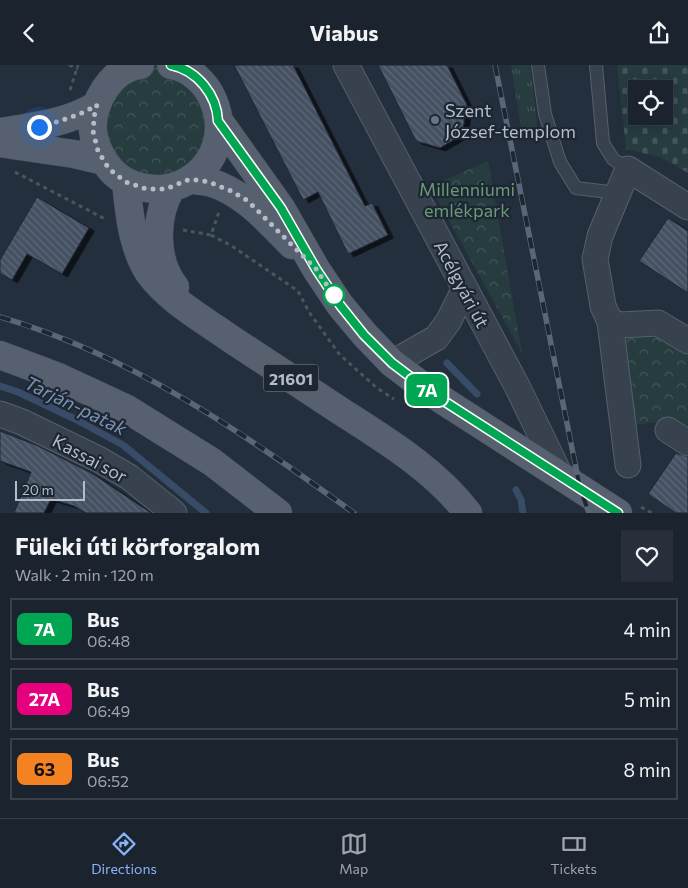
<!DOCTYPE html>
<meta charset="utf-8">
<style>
:root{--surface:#1b232e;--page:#282f3a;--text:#f1f3f6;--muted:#a0a4aa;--line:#39404a;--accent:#8ab4f8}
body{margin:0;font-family:Commissioner,sans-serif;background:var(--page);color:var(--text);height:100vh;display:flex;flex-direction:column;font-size:19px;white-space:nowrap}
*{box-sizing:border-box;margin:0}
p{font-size:16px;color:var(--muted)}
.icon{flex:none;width:28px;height:28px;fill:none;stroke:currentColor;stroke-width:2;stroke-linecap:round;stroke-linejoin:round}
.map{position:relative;height:448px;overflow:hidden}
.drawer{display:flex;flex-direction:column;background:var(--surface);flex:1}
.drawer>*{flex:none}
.badge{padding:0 10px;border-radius:8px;font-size:18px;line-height:32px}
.controls{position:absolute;left:628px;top:15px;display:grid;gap:10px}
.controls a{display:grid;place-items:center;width:45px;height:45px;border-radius:0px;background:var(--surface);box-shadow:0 2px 12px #0003,0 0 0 1px var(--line);font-size:25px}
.scale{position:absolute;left:15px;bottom:12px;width:70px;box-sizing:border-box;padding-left:5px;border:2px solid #b4bcc9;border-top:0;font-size:14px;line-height:18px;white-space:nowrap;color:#b4bcc9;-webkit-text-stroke:4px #1d2633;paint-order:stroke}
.you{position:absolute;width:25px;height:25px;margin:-12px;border:4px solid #fff;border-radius:50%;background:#1a73e8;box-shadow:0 0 0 8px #1a73e833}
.map>.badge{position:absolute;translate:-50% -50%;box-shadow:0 0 0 2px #fff}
.round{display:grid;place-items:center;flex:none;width:52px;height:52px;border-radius:0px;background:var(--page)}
.overview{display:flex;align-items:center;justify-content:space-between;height:85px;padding:0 15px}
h1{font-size:24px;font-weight:700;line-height:38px}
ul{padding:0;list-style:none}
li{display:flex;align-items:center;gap:15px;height:62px;margin:0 10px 8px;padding:0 5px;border:2px solid var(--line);border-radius:0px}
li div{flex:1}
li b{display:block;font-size:19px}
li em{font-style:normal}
li .badge{min-width:55px;font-weight:700;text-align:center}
header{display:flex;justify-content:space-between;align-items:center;height:65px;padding:0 15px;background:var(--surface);font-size:22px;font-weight:700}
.dock{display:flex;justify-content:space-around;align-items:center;height:70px;border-top:1px solid var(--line);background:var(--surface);font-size:14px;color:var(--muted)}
.dock a{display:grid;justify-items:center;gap:2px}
.dock .active{color:var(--accent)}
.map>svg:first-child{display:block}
</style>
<header><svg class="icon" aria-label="back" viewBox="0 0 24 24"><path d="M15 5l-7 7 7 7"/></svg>Viabus<svg class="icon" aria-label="share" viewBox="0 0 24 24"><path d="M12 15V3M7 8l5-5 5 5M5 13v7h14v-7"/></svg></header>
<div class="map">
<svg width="688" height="448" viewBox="0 0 688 448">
<defs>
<pattern id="grass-tufts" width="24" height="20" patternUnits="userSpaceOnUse" patternTransform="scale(1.25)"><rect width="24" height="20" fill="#263c3f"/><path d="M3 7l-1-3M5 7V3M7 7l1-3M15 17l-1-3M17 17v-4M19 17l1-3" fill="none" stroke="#435659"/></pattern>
<pattern id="forest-crowns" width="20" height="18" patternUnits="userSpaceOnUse" patternTransform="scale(1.25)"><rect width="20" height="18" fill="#263c3f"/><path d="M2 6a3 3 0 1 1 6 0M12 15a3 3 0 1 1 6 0" fill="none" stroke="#435659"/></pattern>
<pattern id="cemetery-stones" width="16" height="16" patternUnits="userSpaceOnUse" patternTransform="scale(1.25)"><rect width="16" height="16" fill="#263c3f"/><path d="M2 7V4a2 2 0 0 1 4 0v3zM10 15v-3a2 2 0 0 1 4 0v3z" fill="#435659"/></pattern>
<pattern id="building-back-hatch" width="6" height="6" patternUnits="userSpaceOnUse" patternTransform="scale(1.25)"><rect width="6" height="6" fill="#455162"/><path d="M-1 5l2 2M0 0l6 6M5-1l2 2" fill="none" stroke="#5d6877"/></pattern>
<filter id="shadow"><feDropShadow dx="5.5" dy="3" stdDeviation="0" flood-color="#0009"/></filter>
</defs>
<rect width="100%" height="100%" fill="#242f3e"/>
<!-- grass -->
<path fill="url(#grass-tufts)" d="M511,0h19l8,67 -16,2z"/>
<!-- forest -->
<path fill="url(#forest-crowns)" d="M140,0h31l38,26 -6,78 -77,13 -31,-72z
M488,96l34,192 -92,-167z
M649,266l39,16v82l-27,-7 -29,3 -8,-89z"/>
<!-- cemetery -->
<path fill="url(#cemetery-stones)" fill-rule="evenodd" d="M617,0h71v108l-28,-16 -34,-8zM636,24h28v27h-28z"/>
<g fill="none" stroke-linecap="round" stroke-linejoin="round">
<!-- stream -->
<path stroke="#394c67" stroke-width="7" d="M447,298l30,31
M0,321l18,6 57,27 48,26 83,68
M516,425l5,10 2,13"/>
</g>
<!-- building -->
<path fill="url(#building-back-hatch)" stroke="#1f2835" filter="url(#shadow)" d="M234,0h59l72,141 7,-3 16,32 -40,19 -30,-62 -15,8z
M378,0h69l20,40 -5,30 -22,13 -24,-7z
M37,132l52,31 -27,46 -35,-20 -15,26 -12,-7v-13z
M668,153l20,13v62l-49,-32z
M0,366l38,15 55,28 58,39h-65l-12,-7 -23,-7 -7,14h-30l17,-41 -31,-11z
M676,388l12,4v56h-12l-28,-19z"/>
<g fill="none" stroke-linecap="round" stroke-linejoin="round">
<defs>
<path id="lane" d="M538,0l7,49 15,48 16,26 41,5
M596,0l7,78 10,16 15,10"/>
<path id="street" d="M346,0l172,323 43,89
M688,142l-60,-38 -28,67 -5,23 8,47 7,16 11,3 37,-2 30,18
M610,257l18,143
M392,298l44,-25 12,-16 17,-34
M0,349l22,8 78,38 29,17 45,36
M668,365l20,13"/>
<path id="primary" d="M140,0c-29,4 -49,38 -47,66 1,11 6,22 12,31 7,11 17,19 29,23 54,19 102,-33 79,-85 -7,-17 -23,-32 -42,-35
M219,56l62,87 35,61 24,36 25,30 27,28 41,31 185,119
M0,67c33,-5 68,-9 97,-27
M0,78l74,11 30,7
M190,114c6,2 13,2 19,3 35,10 59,39 83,63
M126,117c3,30 6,65 23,91 20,27 52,45 79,64 38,25 76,50 114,75 45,29 93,58 126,101
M172,122c-18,29 -18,73 3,100
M0,290l56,21 71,33 85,53 66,51"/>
</defs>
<!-- lane casing -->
<use href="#lane" stroke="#565f6c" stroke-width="14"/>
<!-- street casing -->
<use href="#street" stroke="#565f6c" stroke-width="27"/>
<!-- primary casing -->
<use href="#primary" stroke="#414a57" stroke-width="29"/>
<!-- path -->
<path stroke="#44595c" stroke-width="3" stroke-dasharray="4 4" stroke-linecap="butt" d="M69,0l9,4
M70,25l8,-25
M15,107l90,47
M183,165l28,5 8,-23
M211,170l21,11 66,45 11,21 31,43 37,33 17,11
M641,442l11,6"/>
<!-- lane -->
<use href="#lane" stroke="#38414e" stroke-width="12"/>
<!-- street -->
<use href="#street" stroke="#38414e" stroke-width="25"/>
<!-- primary -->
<use href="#primary" stroke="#56606e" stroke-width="28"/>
<defs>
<path id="rail" d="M495,0l85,423 9,25
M0,252c131,38 245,117 354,196"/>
</defs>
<!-- rail casing -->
<use href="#rail" stroke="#5a6575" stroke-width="5.5"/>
<!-- rail -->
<use href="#rail" stroke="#1d2633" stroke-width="4" stroke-dasharray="11" stroke-linecap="butt"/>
</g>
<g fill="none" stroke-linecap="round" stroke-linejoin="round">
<defs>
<path id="line" d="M171,0c26,5 46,30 47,56l63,87 35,61 24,36 24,30 28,28 41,31 185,119"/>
</defs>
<!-- line casing -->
<use href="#line" stroke="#fff" stroke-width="11"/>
<!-- line -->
<use href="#line" stroke="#00a651" stroke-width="8"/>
<!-- walk -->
<path stroke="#b4bcc9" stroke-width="5" stroke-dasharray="0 9" d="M39,62c20,-6 40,-11 58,-22l-2,5 -2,21 5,20 11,18 17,13 20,7h20l24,-10 19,3 22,9 17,10 68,68 19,28 -1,-2"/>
</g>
<!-- markers -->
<circle fill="#6b7280" stroke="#1d2633" stroke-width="2" cx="435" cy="55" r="5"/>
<circle fill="#fff" stroke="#00a651" stroke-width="2.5" cx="334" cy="230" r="10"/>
<g text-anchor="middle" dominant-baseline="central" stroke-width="4.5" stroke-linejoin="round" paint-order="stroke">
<!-- shield labels -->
<rect fill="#1d2633" stroke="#878f9c" stroke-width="1" x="263.5" y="299.5" width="55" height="27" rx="4"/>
<g font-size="16" font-weight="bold" fill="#b4bcc9">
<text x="291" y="313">21601</text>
</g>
<!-- poi labels -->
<g font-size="18" fill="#b4bcc9" stroke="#1d2633" text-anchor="start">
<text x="445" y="45">Szent<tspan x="445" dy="21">József-templom</tspan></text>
</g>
<!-- park labels -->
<g font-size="18" fill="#6b9a76" stroke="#1d2633">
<text x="467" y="124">Millenniumi<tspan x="467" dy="21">emlékpark</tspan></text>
</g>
<!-- street labels -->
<g font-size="18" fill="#b4bcc9" stroke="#1d2633">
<text transform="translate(462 219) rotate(62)">Acélgyári út</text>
<text transform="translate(90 393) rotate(28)">Kassai sor</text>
</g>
<!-- water labels -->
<g font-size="19" font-style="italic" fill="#7c92b1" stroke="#1d2633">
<text transform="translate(76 340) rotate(26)">Tarján-patak</text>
</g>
</g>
</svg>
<div class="controls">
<a><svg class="icon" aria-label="locate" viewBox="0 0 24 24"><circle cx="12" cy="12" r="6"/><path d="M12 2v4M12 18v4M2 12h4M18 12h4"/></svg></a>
</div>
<div class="scale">20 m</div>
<div class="you" style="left:39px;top:62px"></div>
<b class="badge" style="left:427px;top:325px;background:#00a651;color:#fff">7A</b>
</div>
<section class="drawer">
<div class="overview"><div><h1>Füleki úti körforgalom</h1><p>Walk · 2 min · 120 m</p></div><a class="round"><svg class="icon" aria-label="heart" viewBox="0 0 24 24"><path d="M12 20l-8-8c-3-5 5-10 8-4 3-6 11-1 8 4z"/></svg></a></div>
<ul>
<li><span class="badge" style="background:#00a651;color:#fff">7A</span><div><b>Bus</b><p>06:48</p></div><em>4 min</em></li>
<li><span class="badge" style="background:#e6007e;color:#fff">27A</span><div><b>Bus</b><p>06:49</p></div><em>5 min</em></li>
<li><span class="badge" style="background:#f58220;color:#111">63</span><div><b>Bus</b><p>06:52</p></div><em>8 min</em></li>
</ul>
</section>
<nav class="dock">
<a class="active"><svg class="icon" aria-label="directions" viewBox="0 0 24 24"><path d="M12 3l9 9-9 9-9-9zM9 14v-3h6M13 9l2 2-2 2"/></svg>Directions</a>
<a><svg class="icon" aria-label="map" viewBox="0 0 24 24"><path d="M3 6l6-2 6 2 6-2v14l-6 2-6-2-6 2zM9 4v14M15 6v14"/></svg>Map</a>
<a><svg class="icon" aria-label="tickets" viewBox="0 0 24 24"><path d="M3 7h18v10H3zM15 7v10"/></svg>Tickets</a>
</nav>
